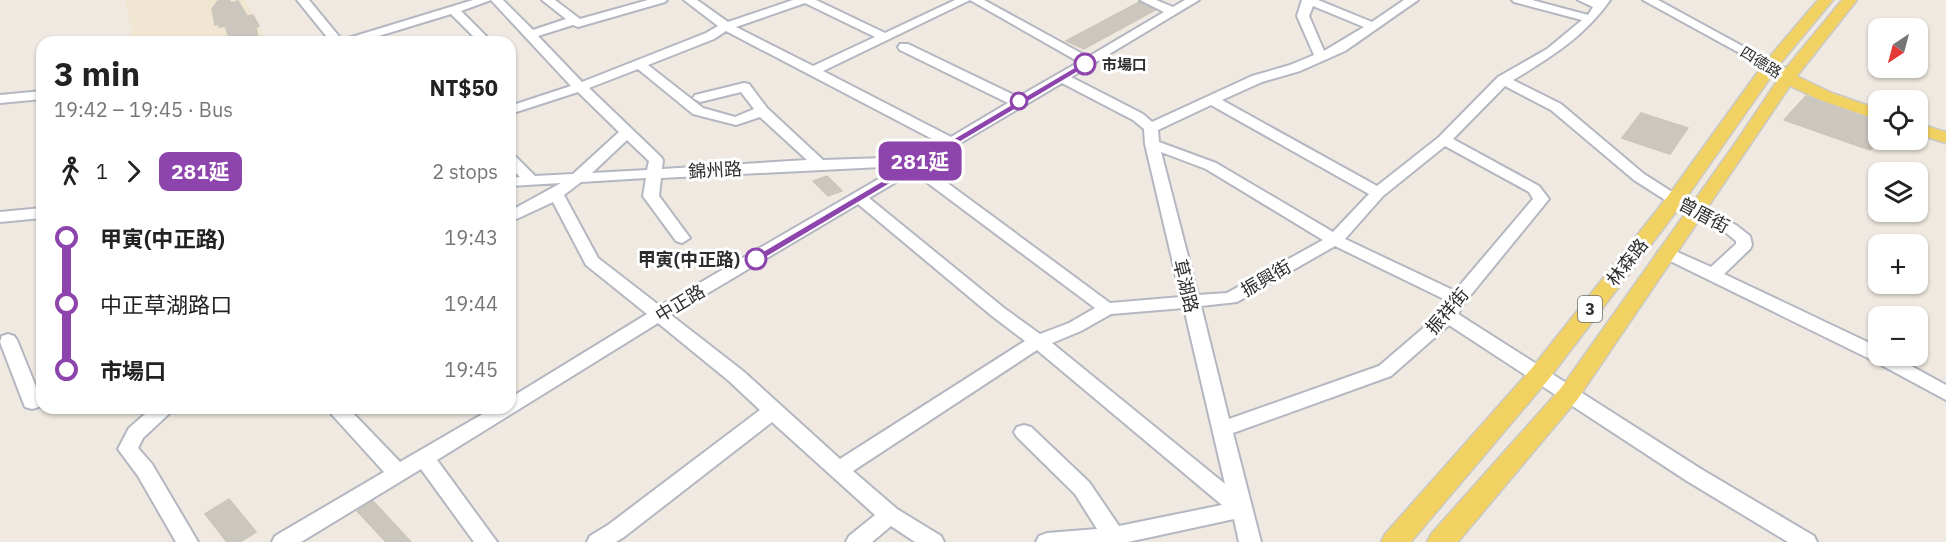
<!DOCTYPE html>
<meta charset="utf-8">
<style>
:root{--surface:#fff;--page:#f2f2f2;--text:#222;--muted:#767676}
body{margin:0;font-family:"IBM Plex Sans","Noto Sans TC",sans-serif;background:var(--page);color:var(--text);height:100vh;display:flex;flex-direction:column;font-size:22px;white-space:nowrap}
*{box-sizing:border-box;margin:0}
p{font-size:20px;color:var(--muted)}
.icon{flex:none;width:33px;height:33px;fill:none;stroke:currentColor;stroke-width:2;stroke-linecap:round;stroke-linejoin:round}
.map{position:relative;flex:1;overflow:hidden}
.sheet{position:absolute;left:36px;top:36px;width:480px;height:378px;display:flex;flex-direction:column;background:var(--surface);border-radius:18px;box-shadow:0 2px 4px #0004}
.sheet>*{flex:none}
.badge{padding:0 12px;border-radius:9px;font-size:21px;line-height:39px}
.needle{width:39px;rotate:216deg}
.controls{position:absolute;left:1868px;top:18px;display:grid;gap:12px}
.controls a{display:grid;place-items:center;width:60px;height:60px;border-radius:12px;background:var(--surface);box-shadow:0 2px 4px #0004;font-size:30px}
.map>.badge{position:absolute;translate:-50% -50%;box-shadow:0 0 0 3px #fff}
.legs{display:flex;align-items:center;gap:9px;height:66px;padding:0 18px;font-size:20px}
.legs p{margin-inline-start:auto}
.overview{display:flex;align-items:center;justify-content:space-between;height:102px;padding:0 18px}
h1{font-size:33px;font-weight:700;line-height:45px}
ul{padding:0 18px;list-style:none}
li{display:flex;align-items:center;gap:21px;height:66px;font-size:22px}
li i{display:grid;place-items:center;width:9px;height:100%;margin:0 8px;background:currentColor}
li i::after{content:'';width:15px;height:15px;margin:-8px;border:4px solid;border-radius:50%;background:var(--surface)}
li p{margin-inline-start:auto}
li:first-child i{background:linear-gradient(#0000 50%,currentColor 0)}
li:last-child i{background:linear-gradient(currentColor 50%,#0000 0)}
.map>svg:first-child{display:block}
</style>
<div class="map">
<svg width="1946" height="542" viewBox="0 0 1946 542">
<rect width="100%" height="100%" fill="#efe9e1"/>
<!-- education -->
<path fill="#f0e6d1" d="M125,0h120l22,42h-142l7,-10z"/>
<!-- building -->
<path fill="#cbc7bf" stroke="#cbc5ba" stroke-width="1.5" d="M229,0l2,3 7,-2 9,15 6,-1 6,11 -3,2 3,14h-28l-6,-16 -6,1v-3l-4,1 -3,-16 6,-8z
M1139,2l16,8 -71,39 -18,-8z
M1806,96l72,26v18l-8,10 -86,-30z
M1641,113l47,15 -18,26 -48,-16z
M827,176l15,15 -14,5 -15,-15z
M229,499l27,33 -16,10h-13l-22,-28z
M373,501l38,41h-25l-29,-31z"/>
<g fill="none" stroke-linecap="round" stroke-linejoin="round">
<defs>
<path id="minor" d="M297,0h12l33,40 131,-40h18l-30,11 31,31h-13l-28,-28 -92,28h-28z
M491,0h12l30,30 33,-11 -24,-19h13l25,19 68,-19h19l-2,2 -87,25 -5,-2 -35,11 44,46 124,-49 12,-7 -34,-26h13l31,22 65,-22h23l69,33 70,-33h29l104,57 76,-45 -24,-12h16l17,7 12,-7h14l-128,77 72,37 9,8 100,-46 38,-11 24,-10 -17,-39 5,-16h16l54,22 32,-22h14l-73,51 -45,20 -38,11 -40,18 155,86 62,-49 59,-60 49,-28 35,-29 -68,-18 -2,-2h20l56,15 5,-8 -15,-7h32c-25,36 -60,58 -97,80l48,24 83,70 36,23 56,28 14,11 2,9 -2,4 -26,25 154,73v9h15l53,29v15l-74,-40 -212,-104 -2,-4 8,-5 45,20 25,-23v-3l-12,-10 -54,-28 -36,-23 -83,-70 -46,-24 -52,53 86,47 10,13 -84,103 -7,12 243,155 113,67 3,6h-29l-101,-61 -238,-156 -58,51 -158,57 28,109h-22l-5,-23 -106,23h-92l3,-6 8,-3 50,-4 -22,-35 -58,-57 -3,-5 3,-5 7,-2 7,2 58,55 30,44 103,-21 -185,-155 -184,121 44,38 44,27 3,6h-29l-24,-16 -19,16h-26l3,-6 26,-21 -103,-93 -148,115 -8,5h-29l3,-6 18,-11 152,-115 -31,-29 -71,-58 -221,137 60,82h-23l-53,-73 -120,73h-29l3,-6 109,-64 -58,-64h22l52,54 93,-54h17v-10l137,-84 -61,-49 -33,-63 -43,20v-11l51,-28 -51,3v-8l10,-1 -10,-10v-12l5,1 20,20 38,-2 46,-42 -41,-40 -68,22v-8l61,-20zM970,0l109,62 -61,35 -110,-53h-8l-2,3 2,3 108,53 -57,34 -128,-66zM805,3l70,34 -62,29 -77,-39zM1313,6l51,21 -40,24 -15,-35zM726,31l214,112 -24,14 -93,3 -56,-52 -18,-24 -5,-1 -49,12 -2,3 7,4 41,-10 13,17 -19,8 -32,-9 -55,-43 66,-26zM638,69l55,45 43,11 24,-8 47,43 -145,9 1,-9 -2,-3 -72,-69zM1062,83l71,37 11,9 1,15 36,153 -71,6 -187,-138zM1211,105l158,89 -36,38 -117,-69 -57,-21 -1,-12zM627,140l22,21 -2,9 -55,3zM1445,146l84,46 4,7 -78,92 -110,-52 38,-43zM1161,152l45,17 117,71 -96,53 -29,2zM901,166l-241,140 -62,-48 -34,-63 17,-13 65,-4 -3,18 33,45 6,2 8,-5 -31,-42 2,-18zM913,172l182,136 -26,15 -29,11 -36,-26 -135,-110zM858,204l134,112 33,25 -185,118 -97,-88 -72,-56zM1335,246l113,55 -6,11 -63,54 -150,53 -28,-113 36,-4zM1184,308l41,176 -173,-141 29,-12 30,-17z
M1643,0h15l119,65 -6,4 -4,-1z
M42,91v8l-42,4v-8z
M42,208v10l-42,4v-10z
M8,334l6,2 3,4 21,52 4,-1v15l-10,3 -7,-2 -2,-5 -23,-60 2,-6z
M152,408h23l-32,30 -5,10 14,16 46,78h-22l-38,-66 -20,-27 11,-21z"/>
<path id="major" d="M1818,0h15l-54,65 7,3 56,-68h15l-60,76 35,17 46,16v11l-58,-20 -30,-14 -213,314 -119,142h-31l4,-8 130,-146 175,-246 43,-64 -6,-4 -91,130 -134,176 -137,162h-30l4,-8 147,-166 136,-172 97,-134z
M1917,123l29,9v11l-29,-9z"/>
</defs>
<!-- minor casing -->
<use href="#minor" stroke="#b4b7c1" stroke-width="4"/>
<!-- major casing -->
<use href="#major" stroke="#c9c9c9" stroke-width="3"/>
<!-- minor -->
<use href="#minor" fill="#fff" fill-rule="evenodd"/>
<!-- major -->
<use href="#major" fill="#f2d163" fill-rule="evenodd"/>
</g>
<!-- line-1 -->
<path fill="#8e44ad" stroke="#fff" stroke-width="1.5" d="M1085,61l3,1v4l-328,195 -4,1 -6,-3z"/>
<!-- markers -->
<g fill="#fff" stroke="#8e44ad" stroke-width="3">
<circle cx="1085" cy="64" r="10"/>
<circle cx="1019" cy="101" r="8"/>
<circle cx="756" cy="259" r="10"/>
</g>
<g text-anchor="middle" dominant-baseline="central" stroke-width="6" stroke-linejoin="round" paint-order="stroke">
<!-- far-street labels -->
<g font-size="15" fill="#2e2e2e" stroke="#fff">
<text transform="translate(1761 62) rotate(32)">四德路</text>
</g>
<!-- far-stop labels -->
<g font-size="15" font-weight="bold" fill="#2e2e2e" stroke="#fff" text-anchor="start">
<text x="1102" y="64">市場口</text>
</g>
<!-- shield labels -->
<rect fill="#fff" stroke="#6d6d6d" stroke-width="1.5" x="1578" y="296" width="24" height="26" rx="4.5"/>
<g font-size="16" font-weight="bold" fill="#2e2e2e">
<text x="1590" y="309">3</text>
</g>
<!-- street labels -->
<g font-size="18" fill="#2e2e2e" stroke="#fff">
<text transform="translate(715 170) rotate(-3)">錦州路</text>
<text transform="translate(1704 215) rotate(28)">曾厝街</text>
<text transform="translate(1627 262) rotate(-52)">林森路</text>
<text transform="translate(1266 278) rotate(-30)">振興街</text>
<text transform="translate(1186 286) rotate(76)">草湖路</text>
<text transform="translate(680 303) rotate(-31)">中正路</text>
<text transform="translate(1447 311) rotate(-49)">振祥街</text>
</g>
<!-- stop labels -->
<g font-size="18" font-weight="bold" fill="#2e2e2e" stroke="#fff" text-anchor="end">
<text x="740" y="259">甲寅(中正路)</text>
</g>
</g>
</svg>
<div class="controls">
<a><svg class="needle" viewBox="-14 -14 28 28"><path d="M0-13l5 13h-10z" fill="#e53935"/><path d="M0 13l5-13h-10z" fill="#767676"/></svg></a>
<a><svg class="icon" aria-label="locate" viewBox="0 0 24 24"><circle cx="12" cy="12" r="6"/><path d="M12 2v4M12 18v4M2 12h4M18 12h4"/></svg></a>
<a><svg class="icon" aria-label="layers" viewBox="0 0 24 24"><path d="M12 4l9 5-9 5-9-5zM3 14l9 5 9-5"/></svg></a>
<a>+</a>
<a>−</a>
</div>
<b class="badge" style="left:920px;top:161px;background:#8e44ad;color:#fff">281延</b>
<section class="sheet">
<div class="overview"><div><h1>3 min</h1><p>19:42 – 19:45 · Bus</p></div><b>NT$50</b></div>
<div class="legs"><svg class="icon" aria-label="walk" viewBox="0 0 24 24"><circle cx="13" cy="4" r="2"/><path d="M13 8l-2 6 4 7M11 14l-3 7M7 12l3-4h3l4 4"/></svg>1<svg class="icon" aria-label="forward" viewBox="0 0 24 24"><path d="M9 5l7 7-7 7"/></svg><b class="badge" style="background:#8e44ad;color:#fff">281延</b><p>2 stops</p></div>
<ul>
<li><i style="color:#8e44ad"></i><b>甲寅(中正路)</b><p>19:43</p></li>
<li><i style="color:#8e44ad"></i><span>中正草湖路口</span><p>19:44</p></li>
<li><i style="color:#8e44ad"></i><b>市場口</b><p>19:45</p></li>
</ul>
</section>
</div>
